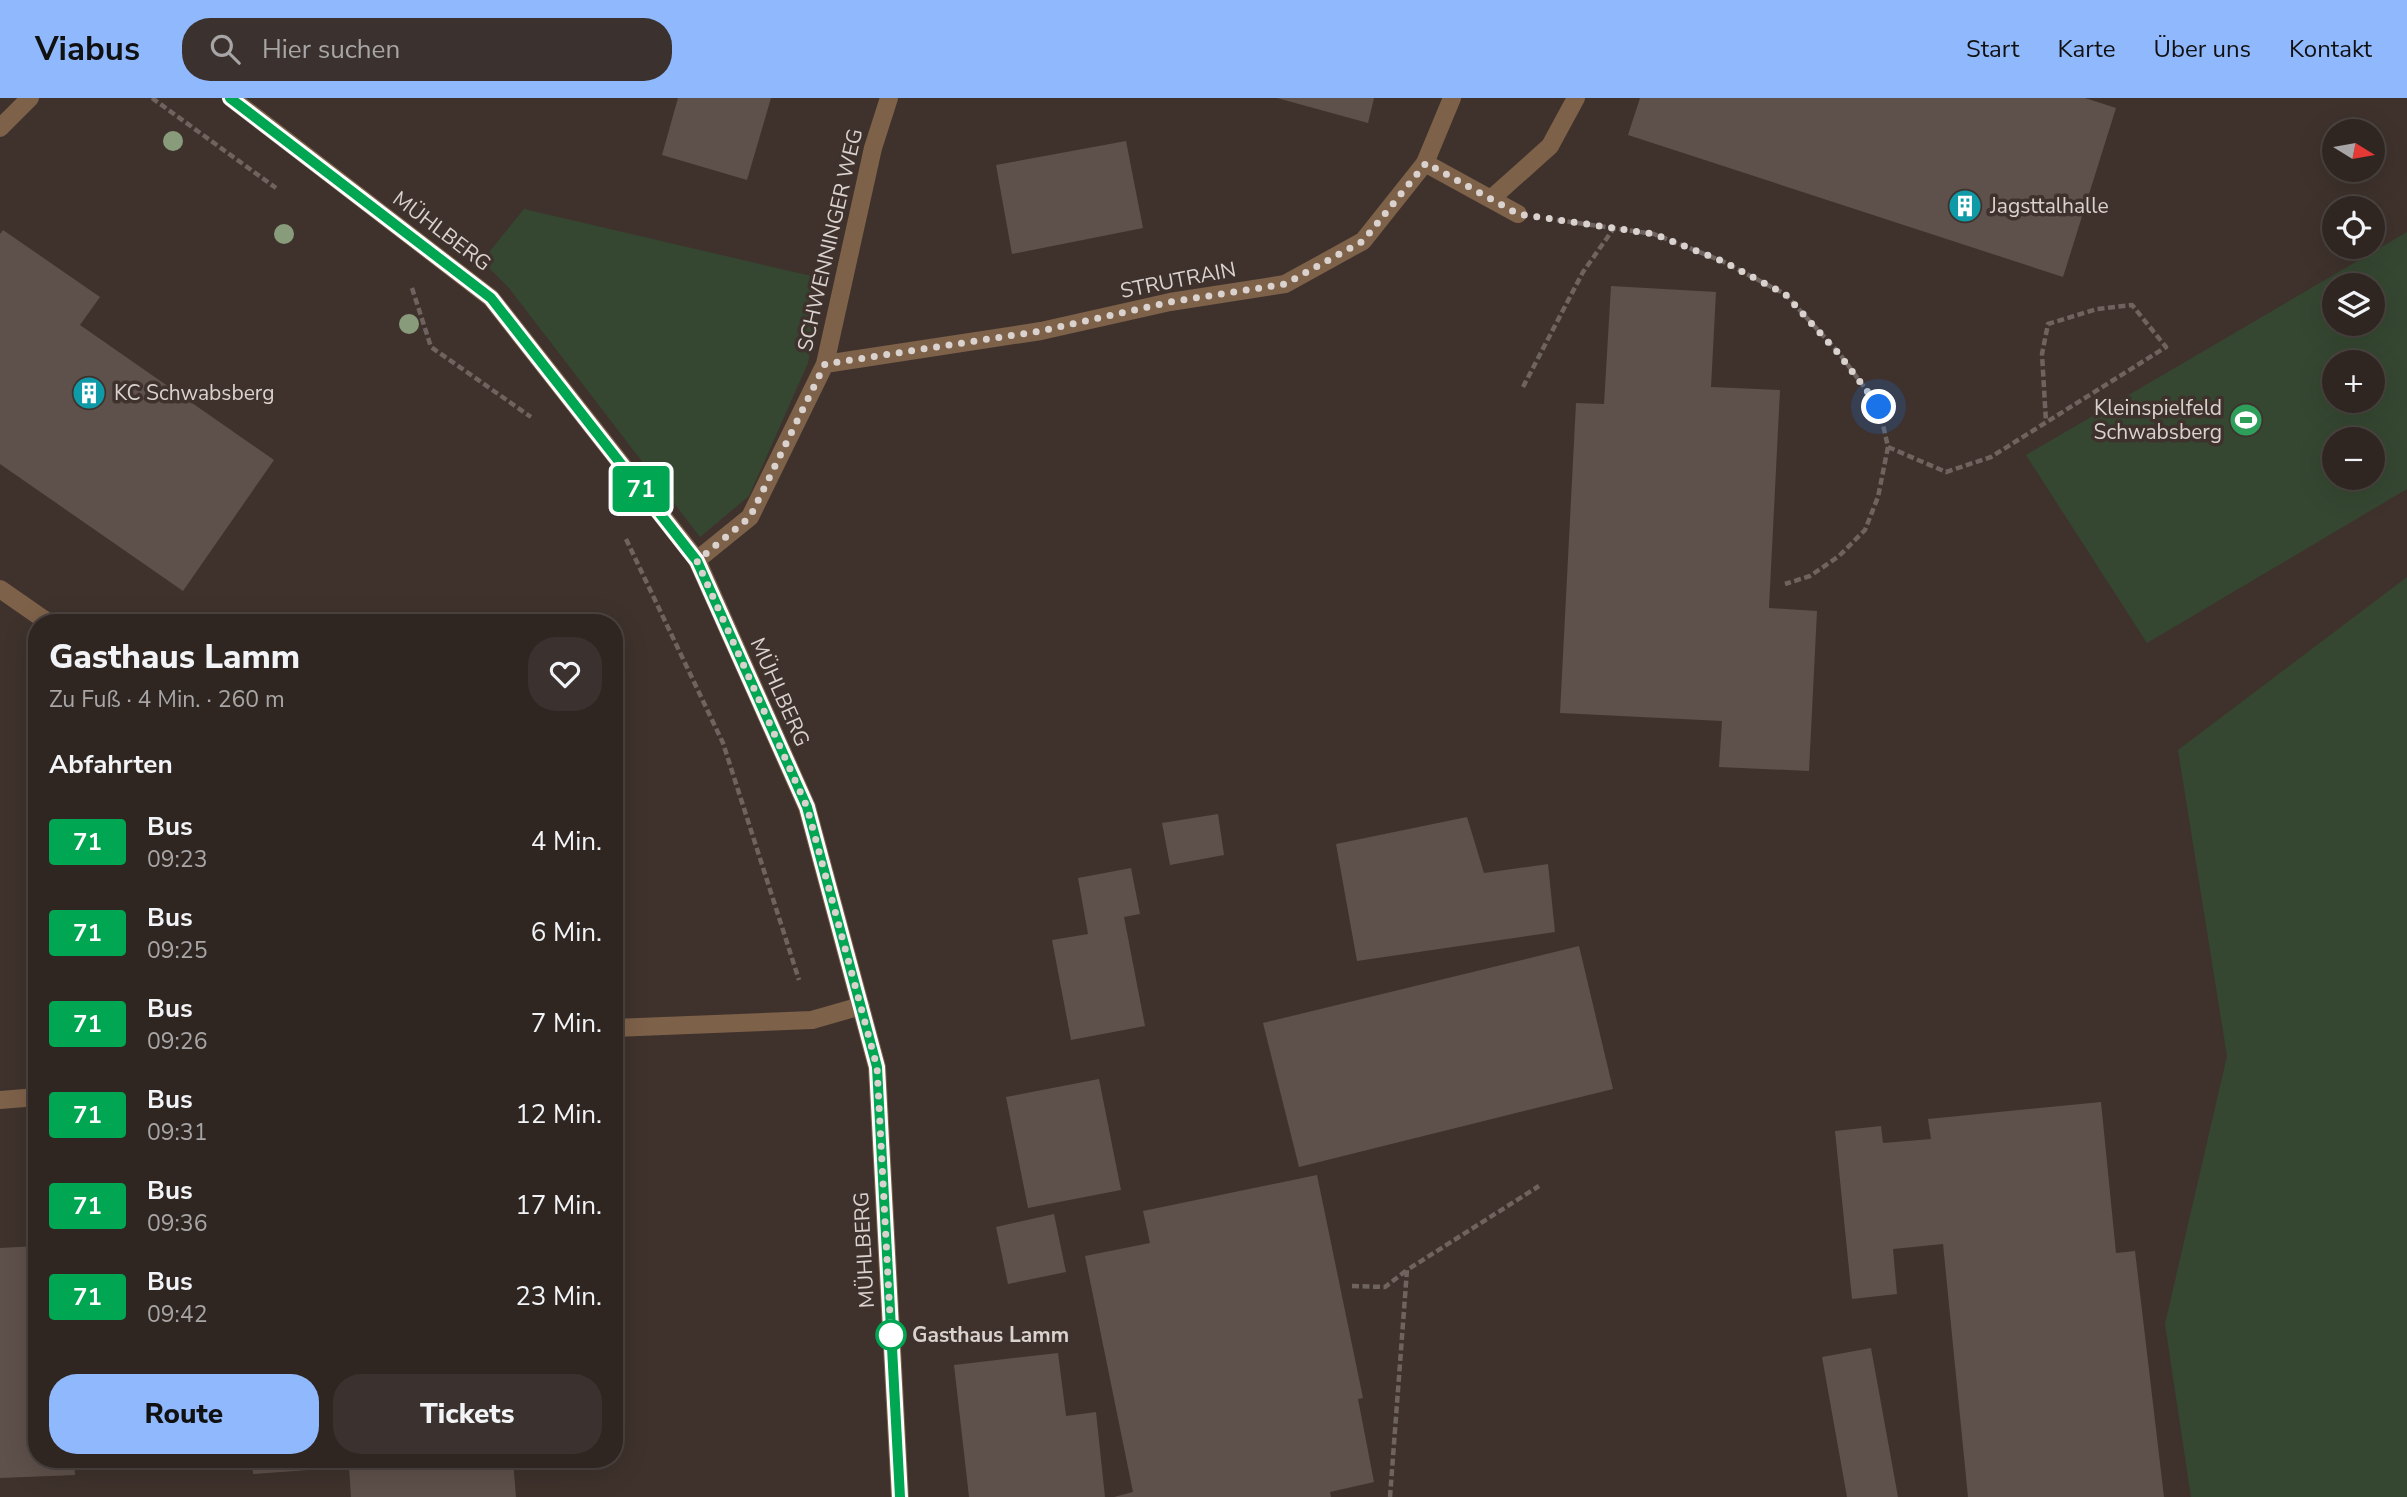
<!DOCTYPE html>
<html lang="de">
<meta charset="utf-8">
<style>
:root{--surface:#2f2622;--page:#3b322f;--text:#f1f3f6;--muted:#a7a5a5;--line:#4a4340;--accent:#90b8fd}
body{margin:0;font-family:"Nunito Sans",sans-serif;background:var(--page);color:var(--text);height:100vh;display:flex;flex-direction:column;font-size:26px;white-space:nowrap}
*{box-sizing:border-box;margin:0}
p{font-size:23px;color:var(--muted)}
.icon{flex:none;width:38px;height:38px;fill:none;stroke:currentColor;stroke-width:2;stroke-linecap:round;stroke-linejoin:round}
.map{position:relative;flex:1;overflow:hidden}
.sheet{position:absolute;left:28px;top:516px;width:595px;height:854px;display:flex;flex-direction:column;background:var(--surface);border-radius:28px;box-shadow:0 7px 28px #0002,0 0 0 2px var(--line)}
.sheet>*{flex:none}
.badge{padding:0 14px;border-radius:5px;font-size:24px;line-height:46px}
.needle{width:46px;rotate:101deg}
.fabs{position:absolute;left:2322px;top:21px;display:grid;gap:14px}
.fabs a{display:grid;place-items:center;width:63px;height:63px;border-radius:50%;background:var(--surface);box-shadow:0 7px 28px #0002,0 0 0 2px var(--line);font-size:35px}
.you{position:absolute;width:35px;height:35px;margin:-18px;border:5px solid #fff;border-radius:50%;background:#1a73e8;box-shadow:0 0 0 10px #1a73e833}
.map>.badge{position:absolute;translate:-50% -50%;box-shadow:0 0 0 4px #fff}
h2{padding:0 21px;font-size:26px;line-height:63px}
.round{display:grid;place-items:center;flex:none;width:74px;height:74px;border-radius:28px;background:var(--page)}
.headline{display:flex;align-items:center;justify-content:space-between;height:119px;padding:0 21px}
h1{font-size:33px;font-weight:800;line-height:52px}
.cta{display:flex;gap:14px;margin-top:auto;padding:14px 21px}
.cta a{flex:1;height:80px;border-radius:28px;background:var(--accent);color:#111;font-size:28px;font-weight:800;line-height:80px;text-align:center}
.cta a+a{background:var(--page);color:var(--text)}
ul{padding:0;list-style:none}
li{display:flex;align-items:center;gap:21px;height:91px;padding:0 21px}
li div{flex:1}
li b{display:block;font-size:26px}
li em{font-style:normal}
li .badge{min-width:77px;font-weight:700;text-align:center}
header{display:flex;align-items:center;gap:42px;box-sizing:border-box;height:98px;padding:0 35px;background:var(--accent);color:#111}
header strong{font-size:33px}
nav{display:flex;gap:38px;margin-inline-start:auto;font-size:24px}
.search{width:490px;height:63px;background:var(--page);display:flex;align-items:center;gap:18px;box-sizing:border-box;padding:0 24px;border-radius:28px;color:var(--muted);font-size:26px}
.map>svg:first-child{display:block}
</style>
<header>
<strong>Viabus</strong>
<div class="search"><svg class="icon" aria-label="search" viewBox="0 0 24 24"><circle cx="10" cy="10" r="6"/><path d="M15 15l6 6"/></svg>Hier suchen</div>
<nav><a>Start</a><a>Karte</a><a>Über uns</a><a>Kontakt</a></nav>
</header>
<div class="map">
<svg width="2407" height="1399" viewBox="0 0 2407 1399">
<rect width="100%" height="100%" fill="#3f322d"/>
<!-- green -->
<path fill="#354731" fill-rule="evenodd" d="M524,111l300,70 -16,84 -59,133 -49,41 -191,-249 -27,-27z
M2407,134v257l-260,154 -121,-188zM2334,187h39v39h-39zM2334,264h39v39h-39zM2334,341h39v39h-39z
M2407,479v920h-216l-26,-173 62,-268 -49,-306z"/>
<!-- building -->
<path fill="#5e504b" d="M678,0h93l-24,82 -85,-25z
M1277,0h97l-6,25z
M1640,0h445l31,10 -53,169 -435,-142z
M1126,43l17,87 -131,26 -16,-89z
M3,132l97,67 -20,28 194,135 -91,131 -183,-127v-230z
M1611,188l105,6 -5,95 69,3 -11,218 48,3 -8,160 -90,-4 3,-46 -162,-8 16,-310 28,1z
M1218,716l6,41 -54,10 -8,-42z
M1467,719l17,56 64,-9 7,68 -198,29 -21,-117z
M1131,770l9,46 -16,3 21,109 -74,14 -19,-100 36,-6 -10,-56z
M1579,848l34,143 -314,78 -36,-144z
M1099,981l22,111 -93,18 -22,-111z
M2101,1004l15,151 19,-2 29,246h-196l-25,-253 -50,5 4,45 -45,5 -17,-168 46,-5 2,17 48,-4 -3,-20z
M1317,1077l46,223 -5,1 16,83 -44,10 1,5h-217l19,-5 -48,-236 65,-13 -7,-32z
M1054,1116l12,58 -58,12 -12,-57z
M37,1148v214h37l1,15 -75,3v-230z
M1871,1250l27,149h-51l-25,-140z
M1058,1255l8,63 30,-4 9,85h-136l-15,-132z
M252,1362h261l3,37h-165l-2,-30 -96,7z"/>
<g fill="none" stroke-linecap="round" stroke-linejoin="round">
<!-- path -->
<path stroke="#6f635f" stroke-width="4.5" stroke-dasharray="7 3.5" stroke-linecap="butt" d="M152,0l124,90
M1557,122l97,14 68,27 63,33 54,59 40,54 9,40 -10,50 -13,33 -26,26 -29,20 -25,8
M412,190l19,59 100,70
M1523,289l60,-115 31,-44
M1888,349l58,25 45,-15 175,-110 -34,-42 -35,4 -49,15 -6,30 4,68
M626,441l97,204 76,237
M1352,1188l33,1 22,-17
M1390,1399l17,-227 132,-84"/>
<!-- service -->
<path stroke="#7e6149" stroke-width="18" d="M1425,65l93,51
M1492,100l58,-52 26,-48
M0,491l49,34
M614,930l198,-8 49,-14
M0,1002l37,-3"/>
<!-- minor -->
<path stroke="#7e6149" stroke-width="18" d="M0,30l30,-30
M825,266l216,-33 129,-29 115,-18 78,-43 62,-78 27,-65
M697,462l53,-43 75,-153 48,-216 16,-50"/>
<!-- tertiary -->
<path stroke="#7e6149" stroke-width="18" d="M231,0l260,200 206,262 110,247 70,260 23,430"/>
</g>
<!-- trees -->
<g fill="#889b7b">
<circle cx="173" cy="43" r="10"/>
<circle cx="284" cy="136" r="10"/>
<circle cx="409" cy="226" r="10"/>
</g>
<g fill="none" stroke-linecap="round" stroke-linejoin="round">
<defs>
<path id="line" d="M230,0l261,200 206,263 110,246 70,260 23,430"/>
</defs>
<!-- line casing -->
<use href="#line" stroke="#fff" stroke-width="16"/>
<!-- line -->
<use href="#line" stroke="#00a651" stroke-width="10"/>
<!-- walk -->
<path stroke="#dad2cf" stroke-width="7" stroke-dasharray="0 12.6" d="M891,1237l-14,-268 -70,-260 -110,-246 53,-44 75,-153 216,-33 129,-29 115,-18 78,-43 63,-78 92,51 136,20 68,27 63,33 54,60 40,53"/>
</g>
<!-- icons -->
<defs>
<symbol id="building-disc" viewBox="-11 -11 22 22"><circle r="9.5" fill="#0f9aa8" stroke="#3f322d"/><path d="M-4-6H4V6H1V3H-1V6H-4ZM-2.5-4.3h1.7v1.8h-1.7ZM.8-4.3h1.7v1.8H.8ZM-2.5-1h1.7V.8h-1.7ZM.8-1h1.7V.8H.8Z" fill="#fff"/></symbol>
<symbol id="stadium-disc" viewBox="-11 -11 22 22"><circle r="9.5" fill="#2e9e5b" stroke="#3f322d"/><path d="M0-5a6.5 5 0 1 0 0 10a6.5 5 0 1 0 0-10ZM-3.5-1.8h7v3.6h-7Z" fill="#fff"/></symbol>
</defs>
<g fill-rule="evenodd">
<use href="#building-disc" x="1946" y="89" width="38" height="38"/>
<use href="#building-disc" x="70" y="276" width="38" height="38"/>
<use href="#stadium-disc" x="2227" y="303" width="38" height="38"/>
</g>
<!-- markers -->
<circle fill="#fff" stroke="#00a651" stroke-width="3.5" cx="891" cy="1237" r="14"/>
<g text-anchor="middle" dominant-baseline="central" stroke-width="7" stroke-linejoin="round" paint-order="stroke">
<!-- poi labels -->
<g font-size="21" fill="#dad2cf" stroke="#3f322d" text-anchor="start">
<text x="1990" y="108">Jagsttalhalle</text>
<text x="114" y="295">KC Schwabsberg</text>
<text x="2222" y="310" text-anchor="end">Kleinspielfeld<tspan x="2222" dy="24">Schwabsberg</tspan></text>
</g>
<!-- street labels -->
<g font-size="21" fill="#dad2cf" stroke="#3f322d">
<text transform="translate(442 133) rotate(37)">MÜHLBERG</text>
<text transform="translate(830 142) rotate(-77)">SCHWENNINGER WEG</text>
<text transform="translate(1178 182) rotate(-11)">STRUTRAIN</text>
<text transform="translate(780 594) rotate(66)">MÜHLBERG</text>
<text transform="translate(864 1152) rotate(-93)">MÜHLBERG</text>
</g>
<!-- stop labels -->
<g font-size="21" font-weight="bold" fill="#dad2cf" stroke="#3f322d" text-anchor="start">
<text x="912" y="1237">Gasthaus Lamm</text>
</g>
</g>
</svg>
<div class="fabs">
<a><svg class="needle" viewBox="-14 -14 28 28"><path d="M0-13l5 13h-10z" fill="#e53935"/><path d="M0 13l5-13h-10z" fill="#a7a5a5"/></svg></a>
<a><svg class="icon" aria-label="locate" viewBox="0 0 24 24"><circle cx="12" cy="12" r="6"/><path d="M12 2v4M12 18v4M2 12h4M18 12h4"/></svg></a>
<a><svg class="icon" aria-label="layers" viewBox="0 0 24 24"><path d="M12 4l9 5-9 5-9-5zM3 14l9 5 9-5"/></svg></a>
<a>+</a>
<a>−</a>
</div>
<div class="you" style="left:1879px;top:309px"></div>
<b class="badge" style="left:641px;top:391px;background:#00a651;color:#fff">71</b>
<section class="sheet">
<div class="headline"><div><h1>Gasthaus Lamm</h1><p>Zu Fuß · 4 Min. · 260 m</p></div><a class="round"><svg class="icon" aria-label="heart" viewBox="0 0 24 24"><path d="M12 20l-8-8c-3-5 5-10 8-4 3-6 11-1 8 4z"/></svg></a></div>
<h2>Abfahrten</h2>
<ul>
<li><span class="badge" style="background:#00a651;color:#fff">71</span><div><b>Bus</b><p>09:23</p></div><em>4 Min.</em></li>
<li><span class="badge" style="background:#00a651;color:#fff">71</span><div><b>Bus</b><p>09:25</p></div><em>6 Min.</em></li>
<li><span class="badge" style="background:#00a651;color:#fff">71</span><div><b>Bus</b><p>09:26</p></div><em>7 Min.</em></li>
<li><span class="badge" style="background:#00a651;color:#fff">71</span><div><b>Bus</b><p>09:31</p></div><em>12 Min.</em></li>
<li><span class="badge" style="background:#00a651;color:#fff">71</span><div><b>Bus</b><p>09:36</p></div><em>17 Min.</em></li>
<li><span class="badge" style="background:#00a651;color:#fff">71</span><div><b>Bus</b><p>09:42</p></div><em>23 Min.</em></li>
</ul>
<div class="cta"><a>Route</a><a>Tickets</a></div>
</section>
</div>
